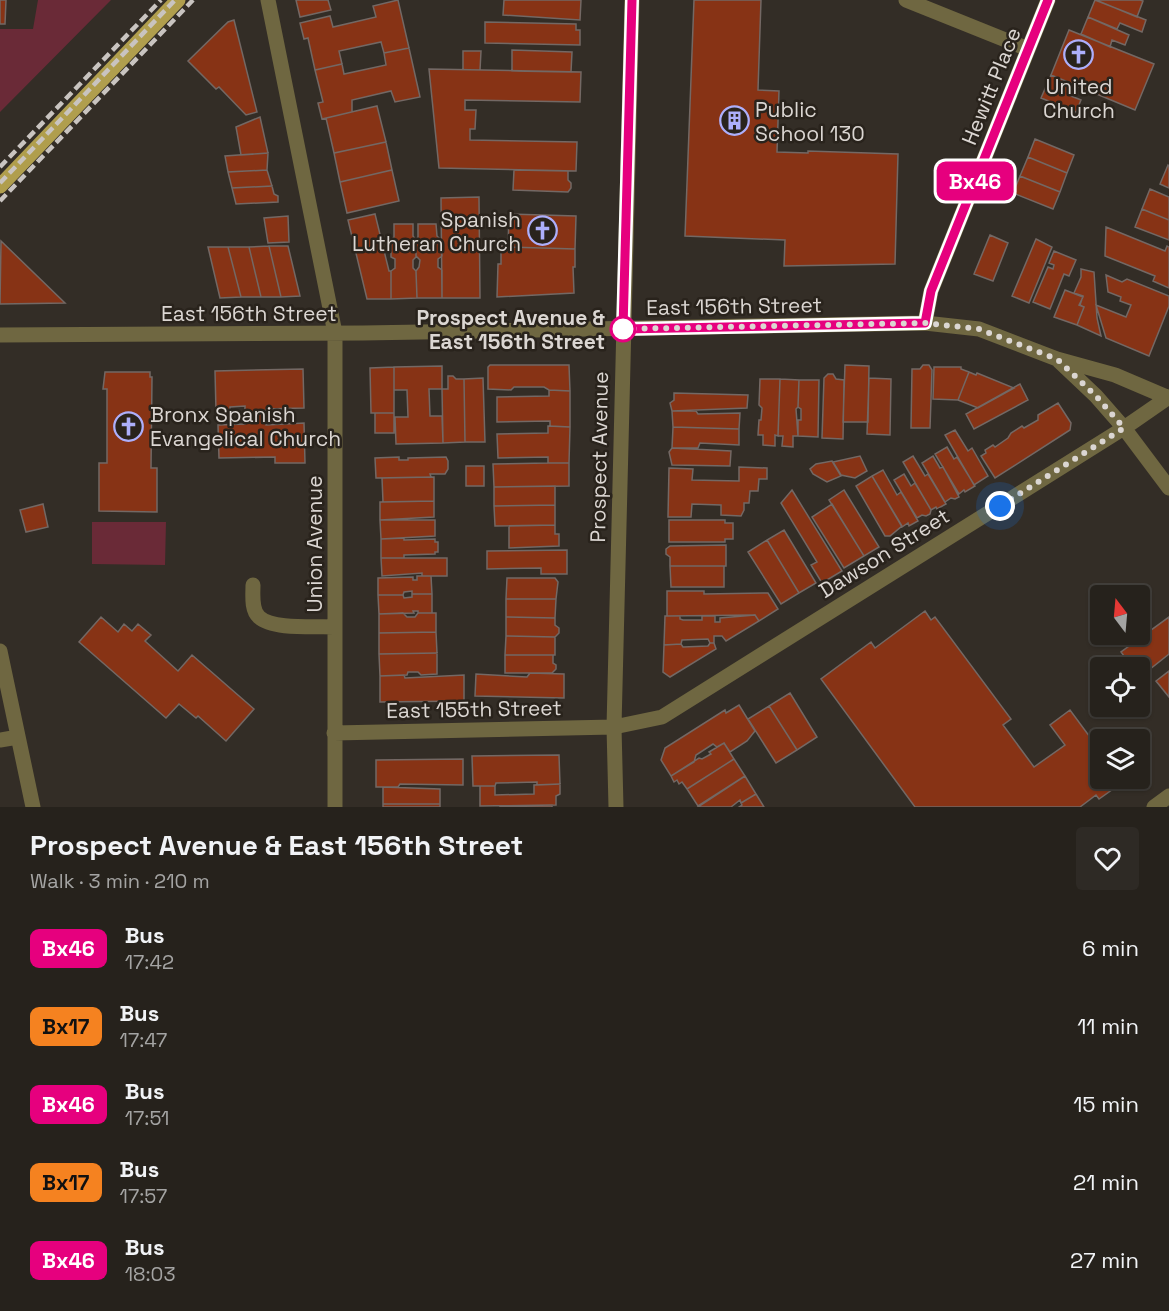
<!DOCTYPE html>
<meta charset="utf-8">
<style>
:root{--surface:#26221c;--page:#2e2a25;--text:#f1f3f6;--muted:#a4a4a3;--line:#423f3b}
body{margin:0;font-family:"Space Grotesk",sans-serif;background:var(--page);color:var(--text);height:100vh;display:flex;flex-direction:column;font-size:22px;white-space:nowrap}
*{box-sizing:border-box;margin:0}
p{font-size:20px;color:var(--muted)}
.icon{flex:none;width:33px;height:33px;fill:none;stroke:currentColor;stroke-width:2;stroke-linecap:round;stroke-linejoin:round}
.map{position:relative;height:807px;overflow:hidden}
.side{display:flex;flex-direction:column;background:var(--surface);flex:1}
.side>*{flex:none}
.badge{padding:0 12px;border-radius:9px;font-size:21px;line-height:39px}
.needle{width:39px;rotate:344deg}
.controls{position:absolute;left:1090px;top:585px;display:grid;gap:12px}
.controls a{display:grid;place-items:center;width:60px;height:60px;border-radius:6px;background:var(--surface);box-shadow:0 2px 4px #0004,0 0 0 2px var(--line);font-size:30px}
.you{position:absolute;width:30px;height:30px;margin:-15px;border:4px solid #fff;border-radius:50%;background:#1a73e8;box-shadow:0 0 0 9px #1a73e833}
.map>.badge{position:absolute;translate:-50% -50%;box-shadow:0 0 0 3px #fff}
.round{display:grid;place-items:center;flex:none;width:63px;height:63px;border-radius:6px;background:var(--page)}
.head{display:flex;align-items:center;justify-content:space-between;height:102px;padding:0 30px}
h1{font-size:28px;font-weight:700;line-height:45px}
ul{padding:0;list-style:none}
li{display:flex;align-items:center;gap:18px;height:78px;padding:0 30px}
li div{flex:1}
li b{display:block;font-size:22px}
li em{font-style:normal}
li .badge{min-width:66px;font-weight:700;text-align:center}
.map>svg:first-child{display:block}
</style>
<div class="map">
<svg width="1169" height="807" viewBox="0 0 1169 807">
<rect width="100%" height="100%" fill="#332d26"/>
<!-- grass -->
<path fill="#6a2a37" d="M38,0h73l-111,112v-83h33z
M92,522h74l-1,43 -73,-1z"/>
<!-- building -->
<path fill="#873315" stroke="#736864" stroke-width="1.5" d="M0,0h6l-1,24h-5z
M296,0h32l3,10 -31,7z
M398,0l11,48 -25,5 -3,-11 -42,9 3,13 -27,6 -7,-32 -4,1 -4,-16 30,-7 3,11 43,-10 -3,-11z
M504,0h77l-1,20 -77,-5z
M694,0h67l-3,90 21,1 -2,61 31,1v-2l90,3 -3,110 -111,2 1,-26 -100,-4z
M1095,0l51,20 -4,12 -22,-9 -3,6 -29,-12z
M1096,0h44l3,1 -6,16z
M1088,17l41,18 -4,10 -13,-5 -2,7 -29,-13z
M234,20l23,92 -11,3 -27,-28 -3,2 -28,-28 40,-39z
M485,22l91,2v6h4v15l-95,-2z
M1069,30l85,34 -19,46 -84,-35z
M409,48l11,49 -25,5 -4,-11 -39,9v12l-30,7 -4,-16 5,-1 -8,-32 27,-6 2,10 42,-9 -2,-12z
M512,50l60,2 -1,20 -59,-1z
M463,51h18l-1,19h-17z
M429,69l152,3 -1,30 -115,-2v10h11l-1,19h-5v11l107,2 -1,29 -137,-3z
M1051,75l24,10 -4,11 10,4 -5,12 -35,-14z
M377,106l9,36 -52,11 -8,-35z
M260,117l8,36 -27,2 -5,-28z
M1035,139l39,16 -7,18 -39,-16z
M386,142l6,28 -52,12 -6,-29z
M268,153l-1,17 -39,2 -3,-16z
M1028,157l39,16 -7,19 -40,-16z
M1168,165l1,1v22l-9,-4z
M267,170l5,16 -40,2 -4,-16z
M392,170l7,31 -52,12 -7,-31z
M514,170l54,1v9l3,3v5l-3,4 -55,-2z
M1020,176l40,16 -7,17 -40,-16z
M272,186l2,8 4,2v6l-42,2 -4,-16z
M1150,189l19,8v23l-27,-11z
M479,197l1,101h-38l-1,-100z
M1142,209l27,11v20l-34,-13z
M375,214l14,57h2v28h-24l-19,-79z
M509,214l67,2 -1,33 -67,-2z
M288,216l1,26 -21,1 -4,-25z
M394,224h19v12l3,4v17l-3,3v8l3,3 1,27 -26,1v-28l4,-3v-9l-4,-2v-16l3,-4z
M418,224h18l1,12 4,4 1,16 -4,3v8l4,3v28h-25l-1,-27 3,-4 1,-7 -4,-4v-16l2,-3z
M1106,227l59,24 2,-5 2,1v41l-16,-7 2,-5 -50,-20z
M990,235l18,8 -15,38 -19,-7z
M1036,239l16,8 -23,56 -17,-7z
M1,241l64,62 -65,1z
M269,246l12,51h-20l-12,-50z
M269,246h19l12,50 -19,1z
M501,246h7v1l67,2v18h-2l1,26 -77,4 1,-33h3z
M208,247h20l13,50 -21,1z
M228,247h21l12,50h-20z
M1054,251l22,9 -7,16 -5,-2 -14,35 -17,-7 15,-35 5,2 1,-4 -5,-2z
M1081,269l13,3 3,46 4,18 -24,-11 7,-18 -4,-2 3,-9 -9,-3 7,-16z
M1106,275l16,7 5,-3 42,17v10l-20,50 -43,-18 -10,-33 30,12 5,-12 -11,-4 1,-4 -13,-5z
M1065,290l18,7 -4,8 5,2 -7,18 -23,-8z
M490,365h79l1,26 -21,-1 -5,-3h-30l-3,3 -23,-1v-22z
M845,365l24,1 -1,56h-25z
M923,365h6l3,5 -2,58h-19l1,-59h8z
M442,366v23h-13l1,27h12l1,27 -47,1 -1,-27h13l-1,-27h-13v-23z
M394,367v46h-23l-1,-45z
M934,367h27v2l8,3 -11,28 -25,-1z
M303,369l1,39 -38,1v16l38,-2 1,40h-30v-6l-56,1 -1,-33 27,-1v-18l-15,1v4h-14l-1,-40z
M105,372h45v5h2l-1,91h6v44l-58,-1v-48h8v-74h-4z
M969,372l7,3 1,-2 37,15 -36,20 -20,-8z
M828,374h5l3,5 8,1 -1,59 -21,-1 2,-60z
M448,376h5l3,3h8l1,63 -22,1 -1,-54h6z
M483,378l2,64h-20l-1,-63z
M869,378l22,1 -1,56 -23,-1z
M760,379h20l-2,57 -3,-1v11l-12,-1v-10h-5l1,-15h2l1,-12 -3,-3z
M780,379l19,1 -1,27 -2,2 2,27h-5v11l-11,-1 1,-10h-5z
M799,380h20l-1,57 -20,-1v-16h3v-11l-3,-2z
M1020,384l8,16 -54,29 -8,-15z
M549,390l21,1v36l-20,-1v-5l-53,1v-25l52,-1z
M674,393l74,2 -1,13 -75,3 -2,-8 4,-3z
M1058,403l13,20 -1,7 -75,48 -14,-22 5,-3 -1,-3 8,-5 2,2 13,-9 3,-5 11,-7 2,2 14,-8v-5z
M672,411h24l2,3 42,-1 -1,16 -66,-2z
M375,413h19v20h-19z
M548,426l22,1 -1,36h-21v-6l-50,1 -1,-24 51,-1z
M673,427l66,2v16l-39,-2 -2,5h-26z
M955,430l13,21 4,-3 16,28 -14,9 -29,-50z
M947,447l7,12 3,-2 18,29 -10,6 -1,-2 -5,4 -24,-40z
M672,448l59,3 -1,15 -58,-1 -3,-13z
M860,456l7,15 -12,7 -14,-3 -8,-13z
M913,456l12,20 3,-2 18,30 -9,5 -1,-2 -5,3 -28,-48z
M933,456l7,12 3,-1 16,30 -4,2 -4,-1 -6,4 -23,-39z
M399,457v3h9v-2l38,-1 2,4v8l-3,5h-15l1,3 -55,1 -1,-20z
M832,461l9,15 -14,6 -14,-8 -3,-5 6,-5z
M548,463h21v23l-75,1 -1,-23z
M466,466h18v20h-18z
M739,467l28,1v11h-8l-1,12h-8l-1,12h-5v7l-3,6 -20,-1v-10l-29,-1 -1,13h-23l1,-49 24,1 -1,11 47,1z
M883,470l14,25 4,-3 17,29 -9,5 -1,-3 -6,4 -30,-51z
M904,474l7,12 4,-3 16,27 -1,4 -4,2 -4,-1 -5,3 -23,-38z
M872,476l30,50 -12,10h-5l-29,-50z
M434,477v24l-51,1 -1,-24z
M555,486v19l-61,1v-19z
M792,490l50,81 -20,12 -11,-18 6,-3 -36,-59z
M844,490l35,57 -15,9 -35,-56z
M434,501v16l-54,3v-18z
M43,504l5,23 -22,5 -6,-22z
M832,504l32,52 -20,12 -32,-51z
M555,505v20l-60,1 -1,-20z
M380,520h55v16l-54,3z
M669,520h56v3h8v16h-8v3h-56z
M555,525v9h4v12l-50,2v-22z
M784,530l32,53 -17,10 -32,-53z
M404,538v2l31,-1v3h3v10h-3v2l-31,1v3h-23v-19z
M767,540l32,53 -18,11 -33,-52z
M726,545v21h-56v-9l-4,-3v-5l4,-3z
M567,550v24h-26v-6l-54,1v-18z
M381,558h66v18h-25v-3l-40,3z
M670,566h54v21h-53z
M417,576h14l1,18h-20v-3l-8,1 -1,3h-25v-17l35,-1v3h4z
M507,578h48l3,4 -2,17h-50z
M667,591h37v3l64,-1 10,16 -19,12 -4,-6 -88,1z
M412,594h20v19h-14v-2h-5l1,2 -35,1 -1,-19h25l1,3 8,-1z
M506,599h50l-1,19 -49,-1z
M925,611l6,9 4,-3 76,102 -8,6 31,42 31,-22 -15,-20 20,-15 31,42v26h19l3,4 -24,17 -3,-4 -16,12h-165l-94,-128 50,-37 4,6z
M403,613l4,4h8l3,-4h18v19l-57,1v-19z
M755,615l4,6 -33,20 -4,-5h-8v7h-4l-2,-4 -26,1 -1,4 -17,1 1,-29h15v3l3,1h19v-4h13v6h5v-4z
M101,617l17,15 6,-8 8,7 6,-7 13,11 -6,6 33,30 14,-16 62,54 -28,32 -28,-25 -2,2 -17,-14 -13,14 -87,-76z
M506,617l49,1v7l4,3v5l-4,4 -49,-1z
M1169,617v37l-29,23v-9h-7l-12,-16z
M436,632l1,21 -58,1v-21z
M506,636l49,1v18h-50z
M710,643h4l2,6 -46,28 -7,-5 1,-27 17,-1 2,3 25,-1z
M437,653v21l-16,1 -3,-3h-10l-1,3 -27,1 -1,-22z
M505,655h48v8l3,2v4l-4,4h-47z
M1169,671v26l-13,-16z
M530,673l34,1v24l-89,-2 1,-22 51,3z
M404,675l1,3 59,-3v26l-84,1v-26z
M790,693l27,44 -20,13 -28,-44z
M739,705l16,26 -8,10 -17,11 -6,-9 -7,4 -4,-3 -17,11 -2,7 -23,14 -10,-16 4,-12 60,-38 1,3z
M769,706l28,44 -21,13 -28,-44z
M724,743l10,16 -47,30 -5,-7 -3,2 -2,-4 -3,2 -3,-6 28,-18 3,1 9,-5 -2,-2z
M559,755l1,29 -23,1v-3l-41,1 -1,3h-22l-1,-30z
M463,759v26l-63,-1 -2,3h-22v-27z
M734,759l11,17 -47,30 -11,-17z
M745,776l11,18 -15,9 -1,-3 -9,7h-33z
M560,784v10l-4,2v9l-76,1v-20h15v9l39,-1v-9z
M383,787l57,2v15h-57z
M756,794l8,13h-25l3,-2 -1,-2z
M383,804h57v3h-57z
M552,805v2h-52v-1z"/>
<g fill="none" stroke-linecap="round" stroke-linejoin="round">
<!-- minor -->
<path stroke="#6f6741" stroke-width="15" d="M268,0l67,333v474
M906,0l122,49
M925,323l6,-32 117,-291
M0,335l363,-2 562,-10 54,6 78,30 58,16 54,23
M1059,361l37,35 28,32 45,60
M253,585c0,10 -2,25 6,32 13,13 57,9 75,10
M0,651l33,156
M334,733l280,-6 48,-10 462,-289 45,-31
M0,740l18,-3
M616,807l-2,-80 18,-727
M1154,807l15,-11"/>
<!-- major -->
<path stroke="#b09e4d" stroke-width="15" d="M0,186l178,-186"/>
<!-- rail -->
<path stroke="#c9c4c0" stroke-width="4.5" stroke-dasharray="9 4.5" stroke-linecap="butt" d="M0,167l161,-167
M0,183l175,-183
M0,201l193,-201"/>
</g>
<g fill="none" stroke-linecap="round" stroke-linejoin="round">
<defs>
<path id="line" d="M632,0l-9,329 302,-6 6,-32 117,-291"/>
</defs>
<!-- line casing -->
<use href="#line" stroke="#fff" stroke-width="14"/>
<!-- line -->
<use href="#line" stroke="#e6007e" stroke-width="9"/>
<!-- walk -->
<path stroke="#dbd6d2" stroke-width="6" stroke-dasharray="0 10.8" d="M623,329l302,-6 54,6 78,30 39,37 28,32 -124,78"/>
</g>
<!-- icons -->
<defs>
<symbol id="church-ring" viewBox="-11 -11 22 22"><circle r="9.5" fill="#29231c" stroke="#adaffb" stroke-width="1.5"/><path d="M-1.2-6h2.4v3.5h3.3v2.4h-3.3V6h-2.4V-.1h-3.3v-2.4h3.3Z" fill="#adaffb"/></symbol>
<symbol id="building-ring" viewBox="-11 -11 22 22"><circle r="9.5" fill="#29231c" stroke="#adaffb" stroke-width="1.5"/><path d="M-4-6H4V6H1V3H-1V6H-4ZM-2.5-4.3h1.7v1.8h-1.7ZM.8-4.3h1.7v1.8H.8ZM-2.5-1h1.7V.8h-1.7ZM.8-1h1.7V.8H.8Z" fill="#adaffb"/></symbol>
</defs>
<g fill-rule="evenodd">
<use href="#church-ring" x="1062" y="38" width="33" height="33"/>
<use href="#building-ring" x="718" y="104" width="33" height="33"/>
<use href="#church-ring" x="526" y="214" width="33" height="33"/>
<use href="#church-ring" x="112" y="410" width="33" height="33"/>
</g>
<!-- markers -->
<circle fill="#fff" stroke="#e6007e" stroke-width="3" cx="623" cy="329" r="12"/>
<g text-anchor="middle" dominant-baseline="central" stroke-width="5" stroke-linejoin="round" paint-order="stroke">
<!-- street labels -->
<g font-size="21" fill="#dbd6d2" stroke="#29231c">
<text transform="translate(991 86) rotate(-68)">Hewitt Place</text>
<text transform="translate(734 306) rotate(-1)">East 156th Street</text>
<text x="249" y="313">East 156th Street</text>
<text transform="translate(599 457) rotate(-89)">Prospect Avenue</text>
<text transform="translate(314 544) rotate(-90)">Union Avenue</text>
<text transform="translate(884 553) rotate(-32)">Dawson Street</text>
<text transform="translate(474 709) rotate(-1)">East 155th Street</text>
</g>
<!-- poi labels -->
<g font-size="21" fill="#dbd6d2" stroke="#29231c" text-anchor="start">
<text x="1079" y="86" text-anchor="middle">United<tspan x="1079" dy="24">Church</tspan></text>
<text x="755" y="109">Public<tspan x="755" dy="24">School 130</tspan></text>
<text x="521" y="219" text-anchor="end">Spanish<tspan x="521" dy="24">Lutheran Church</tspan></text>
<text x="150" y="414">Bronx Spanish<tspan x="150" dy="24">Evangelical Church</tspan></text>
</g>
<!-- stop labels -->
<g font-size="21" font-weight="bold" fill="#dbd6d2" stroke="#29231c" text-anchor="end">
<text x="605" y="317">Prospect Avenue &amp;<tspan x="605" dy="24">East 156th Street</tspan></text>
</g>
</g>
</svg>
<div class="controls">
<a><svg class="needle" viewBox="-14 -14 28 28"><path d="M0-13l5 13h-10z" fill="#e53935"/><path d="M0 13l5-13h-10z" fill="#a4a4a3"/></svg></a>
<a><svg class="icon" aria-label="locate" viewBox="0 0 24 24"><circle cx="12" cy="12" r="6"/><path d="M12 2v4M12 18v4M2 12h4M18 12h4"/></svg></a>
<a><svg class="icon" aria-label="layers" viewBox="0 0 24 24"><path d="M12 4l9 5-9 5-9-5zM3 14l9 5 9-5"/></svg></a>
</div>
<div class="you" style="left:1000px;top:506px"></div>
<b class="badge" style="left:975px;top:181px;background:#e6007e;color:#fff">Bx46</b>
</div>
<section class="side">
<div class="head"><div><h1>Prospect Avenue &amp; East 156th Street</h1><p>Walk · 3 min · 210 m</p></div><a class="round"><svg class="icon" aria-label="heart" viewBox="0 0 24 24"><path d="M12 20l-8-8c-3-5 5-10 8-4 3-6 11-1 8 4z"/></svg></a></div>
<ul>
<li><span class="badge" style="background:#e6007e;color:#fff">Bx46</span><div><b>Bus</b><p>17:42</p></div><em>6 min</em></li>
<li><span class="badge" style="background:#f58220;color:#111">Bx17</span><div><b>Bus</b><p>17:47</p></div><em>11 min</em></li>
<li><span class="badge" style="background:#e6007e;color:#fff">Bx46</span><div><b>Bus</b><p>17:51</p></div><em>15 min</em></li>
<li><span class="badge" style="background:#f58220;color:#111">Bx17</span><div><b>Bus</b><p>17:57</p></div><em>21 min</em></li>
<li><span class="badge" style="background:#e6007e;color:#fff">Bx46</span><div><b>Bus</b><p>18:03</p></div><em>27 min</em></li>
</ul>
</section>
